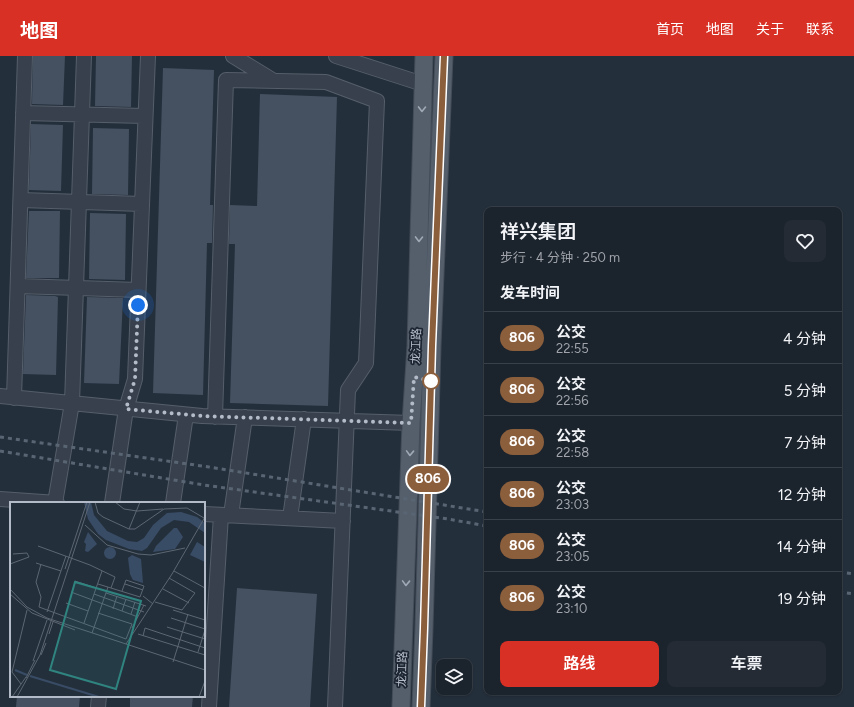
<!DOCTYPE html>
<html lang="zh">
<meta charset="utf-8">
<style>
:root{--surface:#1b232d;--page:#242b35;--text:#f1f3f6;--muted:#a0a4aa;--line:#394049;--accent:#d93025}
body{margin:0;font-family:Figtree,"Noto Sans SC",sans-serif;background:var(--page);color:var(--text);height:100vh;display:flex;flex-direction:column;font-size:15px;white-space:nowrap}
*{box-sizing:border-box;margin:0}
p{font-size:13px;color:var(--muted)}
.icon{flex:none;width:22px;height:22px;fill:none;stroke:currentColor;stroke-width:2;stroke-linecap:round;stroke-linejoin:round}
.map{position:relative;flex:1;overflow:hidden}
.panel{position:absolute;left:484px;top:151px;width:358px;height:488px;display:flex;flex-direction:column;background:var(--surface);border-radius:8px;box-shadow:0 1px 3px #0004,0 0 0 1px var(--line)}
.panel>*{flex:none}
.badge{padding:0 8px;border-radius:13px;font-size:14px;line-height:26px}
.fabs{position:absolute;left:436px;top:603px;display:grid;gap:8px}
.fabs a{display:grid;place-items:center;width:36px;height:36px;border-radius:8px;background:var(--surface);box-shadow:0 1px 3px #0004,0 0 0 1px var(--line);font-size:20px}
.you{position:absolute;width:20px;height:20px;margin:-10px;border:3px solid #fff;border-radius:50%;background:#1a73e8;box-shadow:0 0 0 6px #1a73e833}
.map>.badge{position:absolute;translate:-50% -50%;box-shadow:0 0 0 2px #fff}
h2{padding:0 16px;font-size:15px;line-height:36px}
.round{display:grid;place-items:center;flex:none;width:42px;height:42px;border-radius:8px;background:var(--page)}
.head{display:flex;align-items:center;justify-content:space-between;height:68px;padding:0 16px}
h1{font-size:19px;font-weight:600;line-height:30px}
.cta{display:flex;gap:8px;margin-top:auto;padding:8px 16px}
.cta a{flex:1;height:46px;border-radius:8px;background:var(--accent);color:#fff;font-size:16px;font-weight:600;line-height:46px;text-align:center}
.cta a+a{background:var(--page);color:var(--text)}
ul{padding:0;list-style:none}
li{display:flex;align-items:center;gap:12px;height:52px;padding:0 16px;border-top:1px solid var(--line)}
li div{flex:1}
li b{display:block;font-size:15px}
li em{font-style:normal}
li .badge{min-width:44px;font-weight:700;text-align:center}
header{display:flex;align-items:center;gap:24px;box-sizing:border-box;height:56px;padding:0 20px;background:var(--accent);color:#fff}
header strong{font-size:19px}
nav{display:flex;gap:22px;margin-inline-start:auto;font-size:14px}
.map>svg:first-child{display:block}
</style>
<header>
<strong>地图</strong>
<nav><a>首页</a><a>地图</a><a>关于</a><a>联系</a></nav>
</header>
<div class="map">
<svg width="854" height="651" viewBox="0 0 854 651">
<rect width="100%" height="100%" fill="#242f3c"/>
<!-- building -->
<path fill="#455160" d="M33,0h32l-2,49 -31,-1z
M96,0h36l-1,51 -36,-1z
M163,12l51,2 -4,135h3l-1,38h-5l-4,152 -50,-2z
M260,38l77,3 -9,309 -98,-3 5,-159h-6l1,-39 27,1z
M31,68l32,1 -2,66 -32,-1z
M93,72l36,1 -1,66 -36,-1z
M29,155h31l-1,67h-33z
M90,157l36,1 -1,66 -36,-1z
M26,239l29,1 3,1 -2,78 -33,-1z
M87,241l36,1 -4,86 -35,-1z
M237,532l80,6 -7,113h-81z
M17,640h63l-1,11h-63z
M130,640h63l-1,11h-62z"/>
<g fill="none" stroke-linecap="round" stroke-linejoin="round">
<defs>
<path id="minor" d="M233,0l41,25
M336,0l87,28
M23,57l122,3
M21,144l121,4
M18,230l120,4
M0,340l202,20 209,7
M14,342l11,-342
M215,361l11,-337 100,2 51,19 -11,262 -18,27 -13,317
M0,443l57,4
M55,447l17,-100 12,-347
M112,447l14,-94 9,-30 13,-323
M173,447l13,-88
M204,458l139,7
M231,459l14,-98
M290,462l14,-99
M98,651l1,-11
M209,651l12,-192"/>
<path id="major" d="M401,651l10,-284 5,-77 8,-290
M421,651l3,-79 8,-282 12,-290"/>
</defs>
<!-- minor casing -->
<use href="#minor" stroke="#555e6a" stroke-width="16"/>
<!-- major casing -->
<use href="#major" stroke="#434c58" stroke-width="19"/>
<!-- minor -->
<use href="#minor" stroke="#37404c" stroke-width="14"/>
<!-- major -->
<use href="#major" stroke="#555f6c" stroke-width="17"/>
<!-- rail -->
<path stroke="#596573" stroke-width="3" stroke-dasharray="4 4" stroke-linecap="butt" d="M0,381l209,30 278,45
M0,395l204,34 244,34 39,7
M839,516l15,2
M839,536l15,2"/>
</g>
<!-- one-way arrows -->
<defs><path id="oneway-chevron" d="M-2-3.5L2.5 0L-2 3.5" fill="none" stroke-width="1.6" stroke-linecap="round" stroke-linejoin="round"/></defs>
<g stroke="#a0a9b6">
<use href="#oneway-chevron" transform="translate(422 53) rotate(91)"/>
<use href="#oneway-chevron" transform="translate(419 183) rotate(91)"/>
<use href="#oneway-chevron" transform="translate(410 397) rotate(92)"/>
<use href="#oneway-chevron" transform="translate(406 527) rotate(92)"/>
</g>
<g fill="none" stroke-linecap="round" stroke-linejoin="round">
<defs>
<path id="line" d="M421,651l3,-79 8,-282 12,-290"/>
</defs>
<!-- line casing -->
<use href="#line" stroke="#fff" stroke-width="9"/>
<!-- line -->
<use href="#line" stroke="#8b5e3c" stroke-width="6"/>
<!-- walk -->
<path stroke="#b3bbc8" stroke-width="4" stroke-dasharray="0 7.2" d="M138,249l-3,74 -9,30 76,7 209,7 3,-46 17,4"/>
</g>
<!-- markers -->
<circle fill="#fff" stroke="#8b5e3c" stroke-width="2" cx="431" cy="325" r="8"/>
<g text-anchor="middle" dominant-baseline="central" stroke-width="3.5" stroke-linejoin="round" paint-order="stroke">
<!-- street labels -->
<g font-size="12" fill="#b3bbc8" stroke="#1c2531">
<text transform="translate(416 290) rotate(-88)">龙江路</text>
<text transform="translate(402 613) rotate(-88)">龙江路</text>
</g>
</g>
<!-- overview -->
<g transform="translate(10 446)">
<rect width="195" height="195" fill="#242f3c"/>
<path d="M74,0h7l3,13 13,16 21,10 9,1 7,-4 9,-13 14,-12 14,-1 16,5 8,6v10l-16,-11 -15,-2 -13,8 -14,20 -5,3 -13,-2 -23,-9 -8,-6 -10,-15zM164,26h3l6,9 -8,12 -22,3 3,-6zM78,30l9,12 -9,8 -3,-1 1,-7 -2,-2zM187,40l8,5v15l-15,-7zM94 51a6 6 0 1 1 12 0a6 6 0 1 1-12 0ZM122,53l9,4 2,24 -10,-3 -3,-6 -2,-16z" fill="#394c65"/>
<path fill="none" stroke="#394c65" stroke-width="2" d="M5,168l12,5M20,174l69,21"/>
<path fill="none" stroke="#5d6774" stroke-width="1" d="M85,0l3,11 5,4 26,12h6l29,-20 23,-1 17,10M105,0l9,7 13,2 26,-2M75,23l22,20 31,9 13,1 34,-7M119,27l11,-27M28,44l52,19 25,12 -4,11M26,61l25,8M0,62l19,-7 -2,-4 -14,1M31,62l-5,18 5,15 -2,10 87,32 6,-15 -34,-11M55,67l22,-67M164,69l31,17M65,79l21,7M88,82l42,13 4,-11 -18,-6 -4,11M115,82l18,6M0,87l17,18 20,11 158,52M153,87l26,14M61,90l67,25M96,91l40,13M0,92l22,19 43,17M84,92l50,18M133,94l10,8M145,100l27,8 13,-17 -26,-15M56,101l22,8M103,107l4,-13M163,108l32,10M112,109l4,-12M37,110l19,-56M121,112l4,-12M161,116l34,11M74,121l18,-52M157,125l38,12M122,126l12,-23M82,131l16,-46M39,132l4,-12M128,132l67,21M133,134l2,-8 60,20M116,142l46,-70 33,-57M188,150l7,-22M31,153l5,-12M23,159l14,-41M163,160l15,-48M16,176l9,-18M11,182l-9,-12 15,-62M2,195l14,-20M7,195l23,-42 50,-153M189,195l6,-16"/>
<path fill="#308480" fill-opacity="0.15" stroke="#308480" stroke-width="2" d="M65,80l66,19 -25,88 -66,-19z"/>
<rect width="195" height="195" fill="none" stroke="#b3bbc8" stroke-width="2"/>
</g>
</svg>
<div class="fabs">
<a><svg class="icon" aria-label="layers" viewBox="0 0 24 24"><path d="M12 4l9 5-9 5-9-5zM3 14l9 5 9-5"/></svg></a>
</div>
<div class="you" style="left:138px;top:249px"></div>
<b class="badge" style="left:428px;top:423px;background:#8b5e3c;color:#fff">806</b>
<section class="panel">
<div class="head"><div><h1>祥兴集团</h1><p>步行 · 4 分钟 · 250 m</p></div><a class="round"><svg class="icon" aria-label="heart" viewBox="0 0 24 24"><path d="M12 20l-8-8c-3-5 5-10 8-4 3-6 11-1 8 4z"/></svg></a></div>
<h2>发车时间</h2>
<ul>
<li><span class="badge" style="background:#8b5e3c;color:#fff">806</span><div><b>公交</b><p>22:55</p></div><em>4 分钟</em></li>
<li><span class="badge" style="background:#8b5e3c;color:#fff">806</span><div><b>公交</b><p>22:56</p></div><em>5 分钟</em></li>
<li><span class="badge" style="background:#8b5e3c;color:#fff">806</span><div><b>公交</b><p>22:58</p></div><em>7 分钟</em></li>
<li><span class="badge" style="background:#8b5e3c;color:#fff">806</span><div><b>公交</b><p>23:03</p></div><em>12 分钟</em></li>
<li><span class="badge" style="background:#8b5e3c;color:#fff">806</span><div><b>公交</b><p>23:05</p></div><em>14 分钟</em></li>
<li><span class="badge" style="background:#8b5e3c;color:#fff">806</span><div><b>公交</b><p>23:10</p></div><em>19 分钟</em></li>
</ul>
<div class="cta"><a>路线</a><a>车票</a></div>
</section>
</div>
